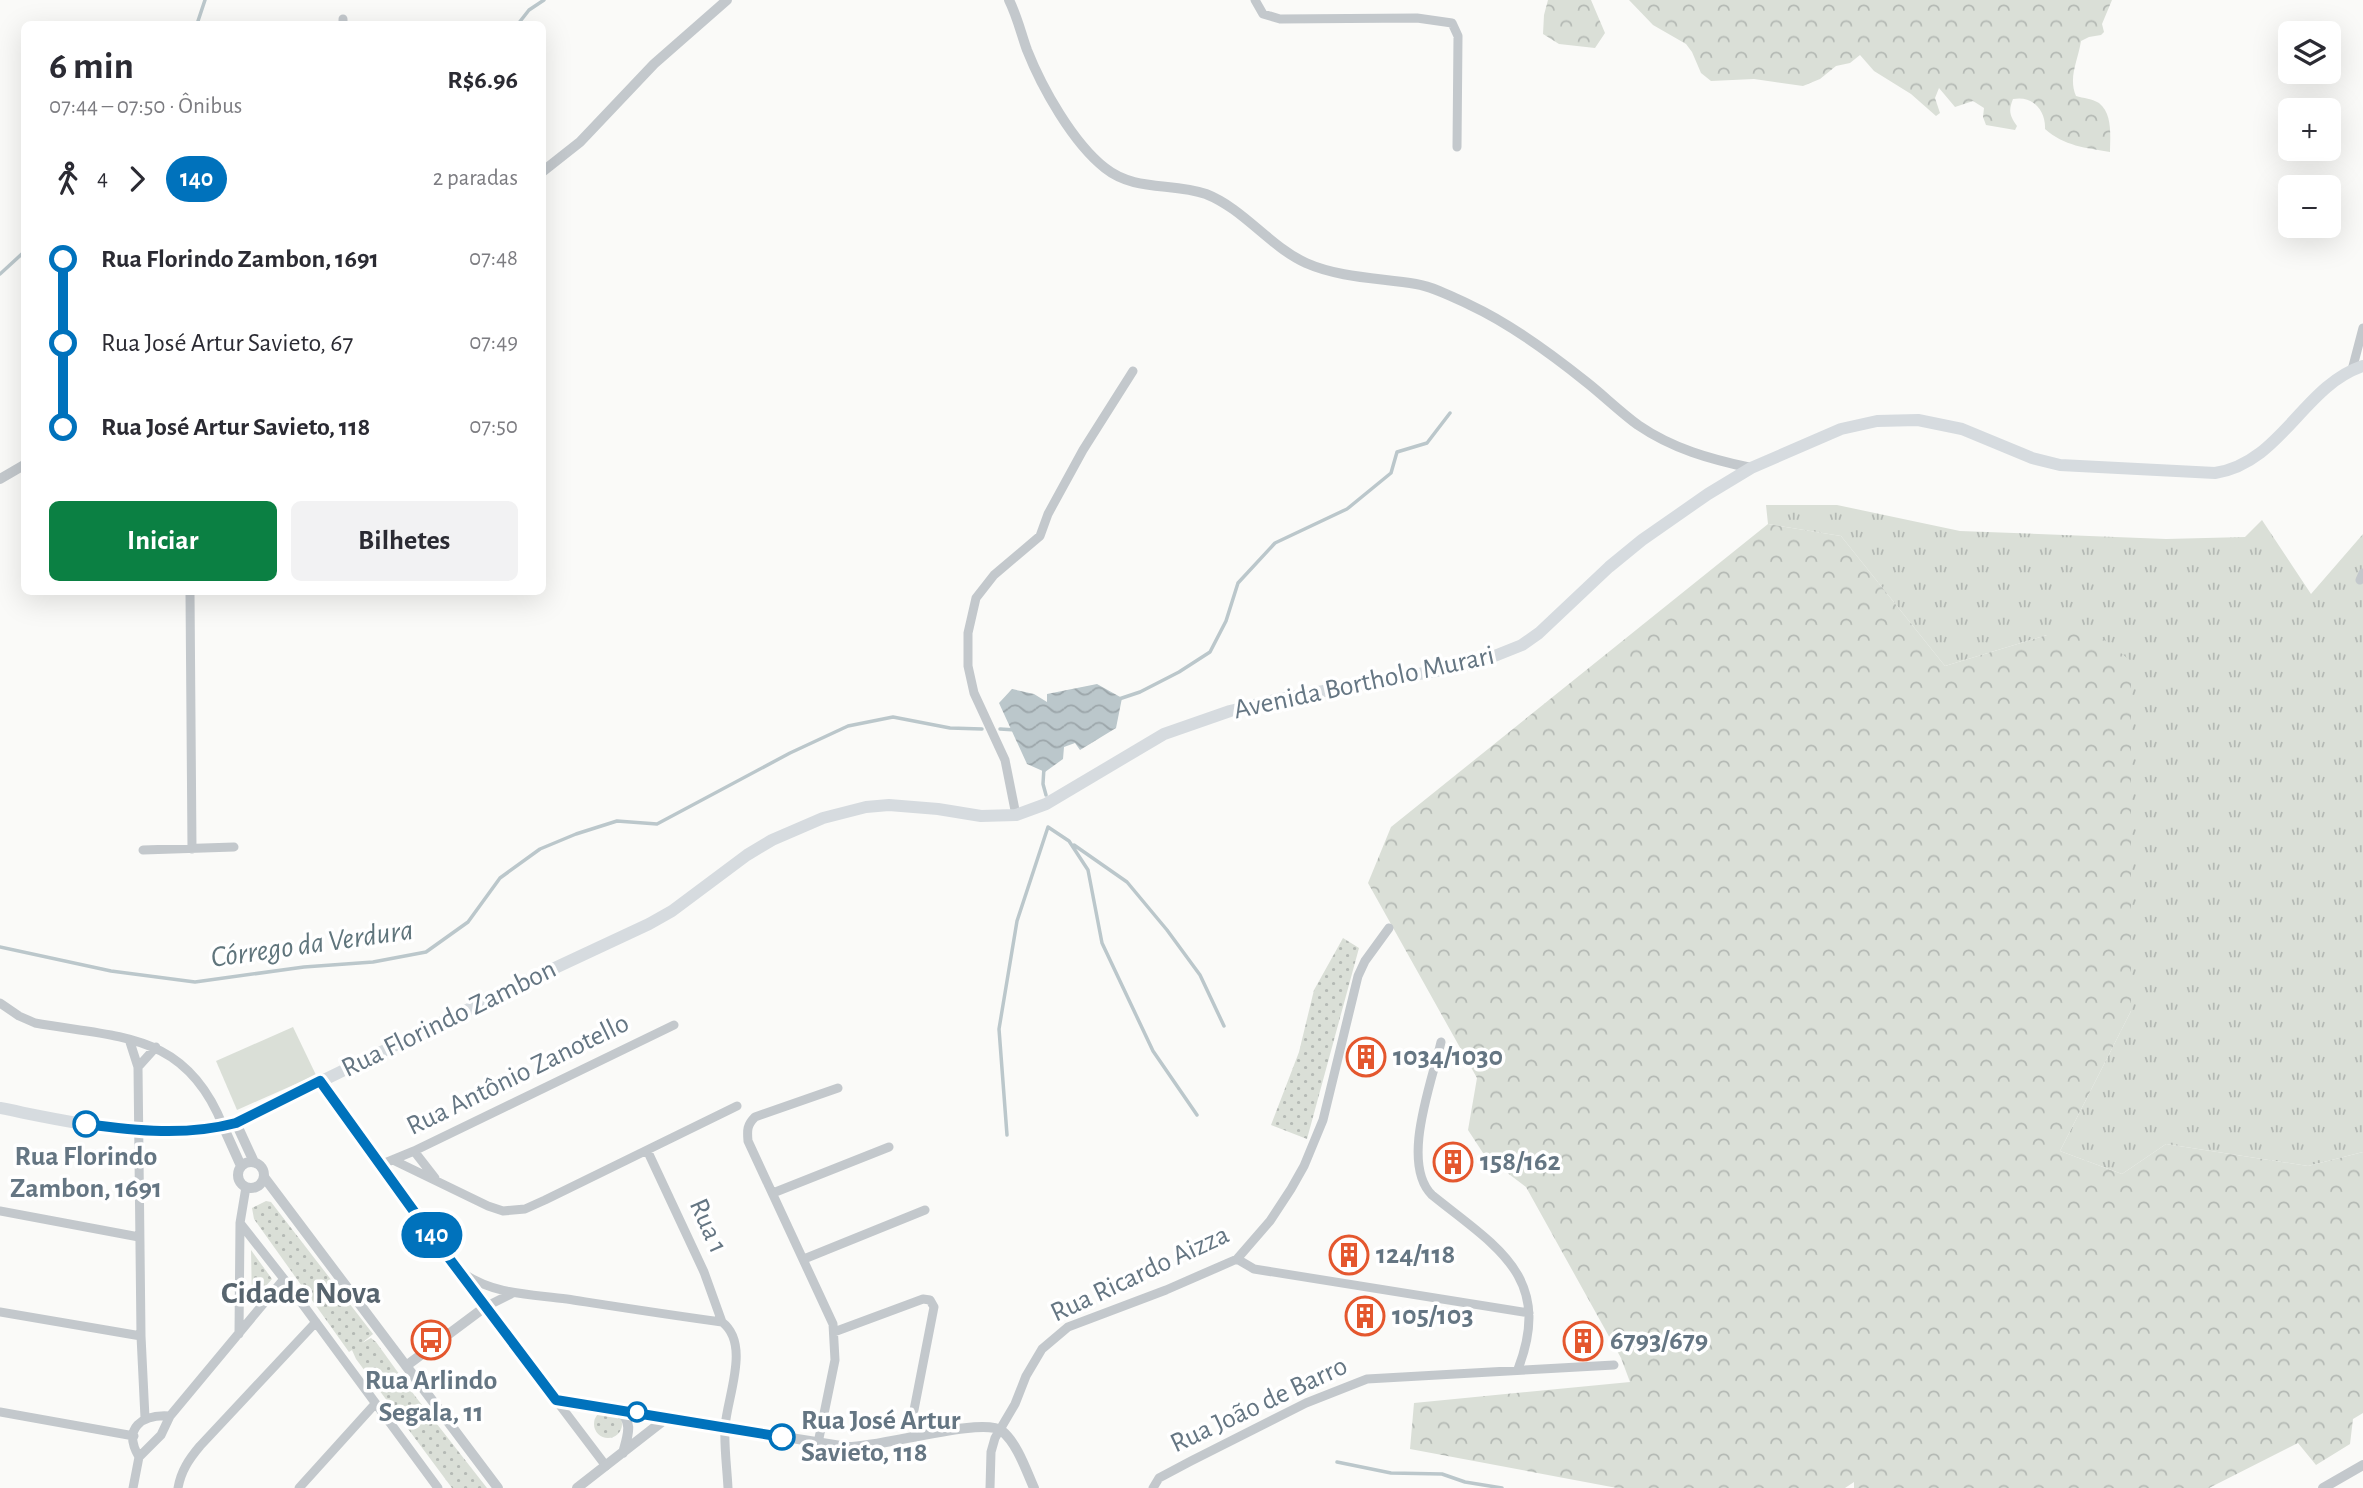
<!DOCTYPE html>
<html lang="pt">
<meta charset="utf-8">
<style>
:root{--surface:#fff;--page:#f2f2f3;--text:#2b2b33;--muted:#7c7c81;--accent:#0b8043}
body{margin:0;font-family:"Alegreya Sans",sans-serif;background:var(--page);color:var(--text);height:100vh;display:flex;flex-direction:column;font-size:26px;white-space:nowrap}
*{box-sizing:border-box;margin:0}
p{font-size:23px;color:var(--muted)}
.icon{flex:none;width:38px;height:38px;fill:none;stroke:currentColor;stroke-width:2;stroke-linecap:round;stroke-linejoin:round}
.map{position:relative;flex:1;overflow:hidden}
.details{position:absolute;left:21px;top:21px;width:525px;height:574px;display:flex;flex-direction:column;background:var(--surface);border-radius:10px;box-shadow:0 7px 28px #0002}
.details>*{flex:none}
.badge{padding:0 14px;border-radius:23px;font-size:24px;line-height:46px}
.controls{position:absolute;left:2278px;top:21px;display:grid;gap:14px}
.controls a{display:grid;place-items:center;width:63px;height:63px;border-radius:10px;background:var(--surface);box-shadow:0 7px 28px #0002;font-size:35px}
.map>.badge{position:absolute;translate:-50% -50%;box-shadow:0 0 0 4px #fff}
.legs{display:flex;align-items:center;gap:10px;height:77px;padding:0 28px;font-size:23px}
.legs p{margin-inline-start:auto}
.headline{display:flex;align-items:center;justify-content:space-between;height:119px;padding:0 28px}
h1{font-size:38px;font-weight:600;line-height:52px}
.button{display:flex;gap:14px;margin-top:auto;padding:14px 28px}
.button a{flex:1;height:80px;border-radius:10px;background:var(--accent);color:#fff;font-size:28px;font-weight:600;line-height:80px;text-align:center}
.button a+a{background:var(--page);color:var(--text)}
ul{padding:0 28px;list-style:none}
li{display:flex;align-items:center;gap:24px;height:84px;font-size:26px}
li i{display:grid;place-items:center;width:10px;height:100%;margin:0 9px;background:currentColor}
li i::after{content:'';width:18px;height:18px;margin:-9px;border:5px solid;border-radius:50%;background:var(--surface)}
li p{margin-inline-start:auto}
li:first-child i{background:linear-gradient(#0000 50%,currentColor 0)}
li:last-child i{background:linear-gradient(currentColor 50%,#0000 0)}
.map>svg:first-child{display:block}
</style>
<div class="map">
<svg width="2363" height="1488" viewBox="0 0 2363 1488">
<defs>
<pattern id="grass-tufts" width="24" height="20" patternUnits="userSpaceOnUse" patternTransform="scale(1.75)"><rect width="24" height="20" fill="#dadfd7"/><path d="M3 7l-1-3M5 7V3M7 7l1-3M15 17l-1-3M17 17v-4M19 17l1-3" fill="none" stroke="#b4b9b4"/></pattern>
<pattern id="forest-crowns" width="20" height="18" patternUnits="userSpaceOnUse" patternTransform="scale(1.75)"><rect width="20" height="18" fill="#dadfd7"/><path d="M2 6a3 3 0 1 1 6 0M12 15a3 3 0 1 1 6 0" fill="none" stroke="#b4b9b4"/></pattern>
<pattern id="park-dots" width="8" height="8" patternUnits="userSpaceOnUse" patternTransform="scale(1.75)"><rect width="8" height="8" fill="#dadfd7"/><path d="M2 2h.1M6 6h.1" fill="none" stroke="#b4b9b4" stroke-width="1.8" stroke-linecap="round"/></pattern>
<pattern id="water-waves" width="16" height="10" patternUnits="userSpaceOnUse" patternTransform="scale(1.75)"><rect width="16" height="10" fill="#bbc7cb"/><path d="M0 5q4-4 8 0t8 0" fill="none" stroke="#9ca6aa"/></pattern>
</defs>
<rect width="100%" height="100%" fill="#fafaf8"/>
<!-- grass -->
<path fill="url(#grass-tufts)" d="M1766,505h71l123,26 206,8 79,-2 17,-17 49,74 52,-60v618l-55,14 -142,-22 -44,30 -62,-23 71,-140 -84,-376 -102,31 -104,-130 -73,-12z"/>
<!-- forest -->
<path fill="url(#forest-crowns)" d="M1548,0h43l14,33 -10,15 -36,-4 -16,-10 1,-19z
M1629,0h483l-10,24 2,8 -3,3 -12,2 -8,4c-3,20 -13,36 -5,55 7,2 17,3 23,7 14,11 11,34 11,49 -24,-4 -46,-6 -65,-23 1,-18 -12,-34 -32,-30 -5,12 -3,17 4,27l-2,4 -29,-5 -3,-8 1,-9 -11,-7 -18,6 -16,-19 -4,10 5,15 -4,3 -25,-22 -37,-23 -14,-16 -10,8 -14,3 -16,13 -17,7 -49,-7 -43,2 -10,-8 -9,-21 -6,-8 -33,-19z
M1768,524l73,12 104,130 102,-31 41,-8 43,34v350l-71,140 62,23 44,-30 142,22 55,-14v261l-10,6 -3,25 -34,21 -18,-22 -89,45h-355v-6l-9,6h-228l-207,-39 4,-46 216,-21 -9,-24 -95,-171 -41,-31 -17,-26 9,-52 -109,-195 23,-56z"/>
<!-- park -->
<path fill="url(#park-dots)" d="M1343,938l16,10 -52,191 -36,-14 28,-73 15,-62z
M266,1201l5,1 102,132 -11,9 9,-5 5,4 39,54 72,92h-35l-96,-129 -4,-9 -3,2 -95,-133 -2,-11z
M251,1250l21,29 -20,23z
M594 1424a14 14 0 1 1 28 0a14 14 0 1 1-28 0Z"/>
<!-- garden -->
<path fill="#dadfd7" d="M293,1027l23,48 -79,35 -21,-49z"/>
<!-- water -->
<path fill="url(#water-waves)" d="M1097,684l25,14 -6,30 -36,22 -5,-7 -11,4 -1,12 -18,13 -18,-8 -28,-61 13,-14 22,5 13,8v-8z"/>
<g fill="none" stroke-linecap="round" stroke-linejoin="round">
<!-- stream -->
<path stroke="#bbc7cb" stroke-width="3.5" d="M197,24l8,-24
M518,24l11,-14 15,-10
M0,274l24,-22
M1119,699l21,-7 39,-20 31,-20 16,-31 12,-38 37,-40 72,-34 44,-36 6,-21 30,-9 23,-30
M1000,729l16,1
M1044,767l-1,17 3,11
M1074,845l53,37 40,48 33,45 24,51
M0,947l111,24 84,11 109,-15 69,-5 53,-10 42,-30 32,-44 40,-29 36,-15 41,-13 40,3 133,-71 58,-27 45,-9 57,11 32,1
M1007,1135l-8,-106 18,-108 31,-94 21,14 19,29 14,73 51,108 44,64
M1337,1462l54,11 51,1 23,8 37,6"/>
<!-- minor -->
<path stroke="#c3c8cc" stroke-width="9" d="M1255,0l8,14 17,5 137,-1 35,5 6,13 -1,111
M343,24v-5
M2352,370l11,-42
M2360,580l3,-7
M190,592l2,257
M1016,815l-11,-55 -31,-67 -6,-27v-33l8,-35 18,-23 46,-39 8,-22 35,-64 50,-79
M143,850l91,-3
M0,1003l19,13 16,7c85,15 151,9 188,103
M129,1039l9,28 3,269 4,82
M1441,1042c-9,40 -41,121 -9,153 63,51 122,81 86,174
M138,1067l18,-20
M320,1081l165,226 26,-13
M647,1150l57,122 18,50
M414,1151l21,27
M393,1160l95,46 15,5 22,-2 20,-9 192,-94
M380,1165l34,-14 260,-126
M773,1193l116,-46
M0,1211l139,26
M240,1223l44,56 154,209
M804,1259l121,-49
M1237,1259l17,10 275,44
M464,1274c32,21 66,20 103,25 52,8 103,16 155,23
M0,1312l141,24
M722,1322c29,22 5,75 3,105 -1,20 2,41 3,61
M834,1332l89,-33 7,1 4,7 -20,103
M239,1334l1,-111 6,-36
M556,1400l50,66
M0,1412l134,24
M818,1443l17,-83 -2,-36 -85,-183c-1,-11 -1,-16 7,-24l83,-29
M139,1457c-17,-29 3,-43 31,-41
M133,1488l6,-31 22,-22 9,-19 114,-137
M178,1488c3,-17 11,-29 22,-42l116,-124
M299,1488l76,-84
M990,1488l1,-36 4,-14 20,-34 11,-28 16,-27 26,-22 98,-37 71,-31 33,-38 21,-32 13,-23 19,-46 35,-144 7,-15 24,-33
M1153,1488l6,-10 32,-17 115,-58 61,-24 247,-14"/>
<!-- tertiary -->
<path stroke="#c3c8cc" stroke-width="10" d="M1009,0c8,16 12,33 18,50 15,38 46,93 78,118 30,24 67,14 101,26 38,15 63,52 100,69 34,15 74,15 110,21 18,3 37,13 54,21 41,19 80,48 115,76 18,14 34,30 53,44 35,24 72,34 113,43
M542,172l38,-30 74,-78 73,-64
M0,479l24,-14
M236,1123l18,39
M223,1126l18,40
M238 1175a13 13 0 1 1 26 0a13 13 0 1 1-26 0Z
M264,1177l234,311
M406,1366l79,-59 71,93 291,47c32,1 136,-31 155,-16 15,12 24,39 32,57
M617,1409c17,12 11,26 6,44
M577,1488l91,-71
M2323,1488l40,-23"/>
<!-- secondary -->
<path stroke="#d6dbdf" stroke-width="12" d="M0,1108c76,15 160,36 236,15l276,-135 137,-64 23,-13 75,-56 25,-15 51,-22 43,-11 23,-2 49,4 43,7 35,-1 30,-11 118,-70 66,-23 49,-12 168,-30 35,-8 40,-16 17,-12 70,-66 33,-27 66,-46 43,-26 90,-39 36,-8 41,-1 44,9 70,29 28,7 155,8c66,-10 88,-87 148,-107"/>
</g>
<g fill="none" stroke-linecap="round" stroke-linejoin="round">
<defs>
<path id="line-1" d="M86,1124c50,7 101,12 150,-1l84,-42 98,136 138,183 226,37"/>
</defs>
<!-- line-1 casing -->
<use href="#line-1" stroke="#fff" stroke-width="16"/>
<!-- line-1 -->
<use href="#line-1" stroke="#0072bc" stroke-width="10"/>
</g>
<!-- icons -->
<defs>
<symbol id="building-ring" viewBox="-11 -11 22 22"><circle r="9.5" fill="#fff" stroke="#e4572e" stroke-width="1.5"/><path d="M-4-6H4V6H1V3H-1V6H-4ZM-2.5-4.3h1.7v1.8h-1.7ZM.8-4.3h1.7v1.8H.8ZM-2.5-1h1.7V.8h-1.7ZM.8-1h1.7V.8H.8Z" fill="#e4572e"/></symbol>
<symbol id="bus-ring" viewBox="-11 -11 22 22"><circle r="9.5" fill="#fff" stroke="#e4572e" stroke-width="1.5"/><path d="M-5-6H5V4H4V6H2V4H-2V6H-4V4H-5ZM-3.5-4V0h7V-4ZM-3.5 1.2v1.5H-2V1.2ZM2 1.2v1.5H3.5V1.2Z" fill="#e4572e"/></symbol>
</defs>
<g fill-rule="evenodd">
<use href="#building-ring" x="1344" y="1035" width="44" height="44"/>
<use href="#building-ring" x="1431" y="1140" width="44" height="44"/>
<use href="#building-ring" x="1327" y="1233" width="44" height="44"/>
<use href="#building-ring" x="1343" y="1294" width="44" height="44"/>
<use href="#bus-ring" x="409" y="1318" width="44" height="44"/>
<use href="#building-ring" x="1561" y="1319" width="44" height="44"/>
</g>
<!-- markers -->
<g fill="#fff" stroke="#0072bc" stroke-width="3.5">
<circle cx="86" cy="1124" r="12"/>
<circle cx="637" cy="1412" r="9"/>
<circle cx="782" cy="1437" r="12"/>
</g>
<g text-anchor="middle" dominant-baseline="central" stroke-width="7" stroke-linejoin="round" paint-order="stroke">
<!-- street labels -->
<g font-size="28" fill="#657683" stroke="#fff">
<text transform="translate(1364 683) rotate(-12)">Avenida Bortholo Murari</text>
<text transform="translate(449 1019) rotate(-26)">Rua Florindo Zambon</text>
<text transform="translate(518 1075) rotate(-26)">Rua Antônio Zanotello</text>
<text transform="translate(708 1226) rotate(66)">Rua 1</text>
<text transform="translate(1140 1274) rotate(-25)">Rua Ricardo Aizza</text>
<text transform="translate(1259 1405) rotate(-25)">Rua João de Barro</text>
</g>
<!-- poi labels -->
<g font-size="28" font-weight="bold" fill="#657683" stroke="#fff" text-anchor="start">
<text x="1393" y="1057">1034/1030</text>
<text x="1480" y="1162">158/162</text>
<text x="1376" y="1255">124/118</text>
<text x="1392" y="1316">105/103</text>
<text x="1610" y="1341">6793/679</text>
<text x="431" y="1381" text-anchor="middle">Rua Arlindo<tspan x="431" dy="32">Segala, 11</tspan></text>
</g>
<!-- stop labels -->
<g font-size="28" font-weight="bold" fill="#657683" stroke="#fff">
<text x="86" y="1157">Rua Florindo<tspan x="86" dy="32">Zambon, 1691</tspan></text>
<text x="801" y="1421" text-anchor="start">Rua José Artur<tspan x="801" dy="32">Savieto, 118</tspan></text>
</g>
<!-- water labels -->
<g font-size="30" font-style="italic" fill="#60757c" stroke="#fff">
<text transform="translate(312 944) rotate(-8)">Córrego da Verdura</text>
</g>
<!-- quarter labels -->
<g font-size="32" font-weight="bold" fill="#57646e" stroke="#fff">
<text x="301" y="1293">Cidade Nova</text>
</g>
</g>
</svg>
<div class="controls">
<a><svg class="icon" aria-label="layers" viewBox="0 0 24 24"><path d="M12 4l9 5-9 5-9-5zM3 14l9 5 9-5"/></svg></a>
<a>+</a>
<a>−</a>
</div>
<b class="badge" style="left:432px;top:1235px;background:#0072bc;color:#fff">140</b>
<section class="details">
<div class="headline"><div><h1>6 min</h1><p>07:44 – 07:50 · Ônibus</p></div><b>R$6.96</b></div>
<div class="legs"><svg class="icon" aria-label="walk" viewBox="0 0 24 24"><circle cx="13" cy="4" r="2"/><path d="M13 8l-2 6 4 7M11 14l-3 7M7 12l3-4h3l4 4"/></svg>4<svg class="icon" aria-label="forward" viewBox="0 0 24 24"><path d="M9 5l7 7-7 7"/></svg><b class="badge" style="background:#0072bc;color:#fff">140</b><p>2 paradas</p></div>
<ul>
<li><i style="color:#0072bc"></i><b>Rua Florindo Zambon, 1691</b><p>07:48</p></li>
<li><i style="color:#0072bc"></i><span>Rua José Artur Savieto, 67</span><p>07:49</p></li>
<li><i style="color:#0072bc"></i><b>Rua José Artur Savieto, 118</b><p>07:50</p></li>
</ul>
<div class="button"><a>Iniciar</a><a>Bilhetes</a></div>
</section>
</div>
